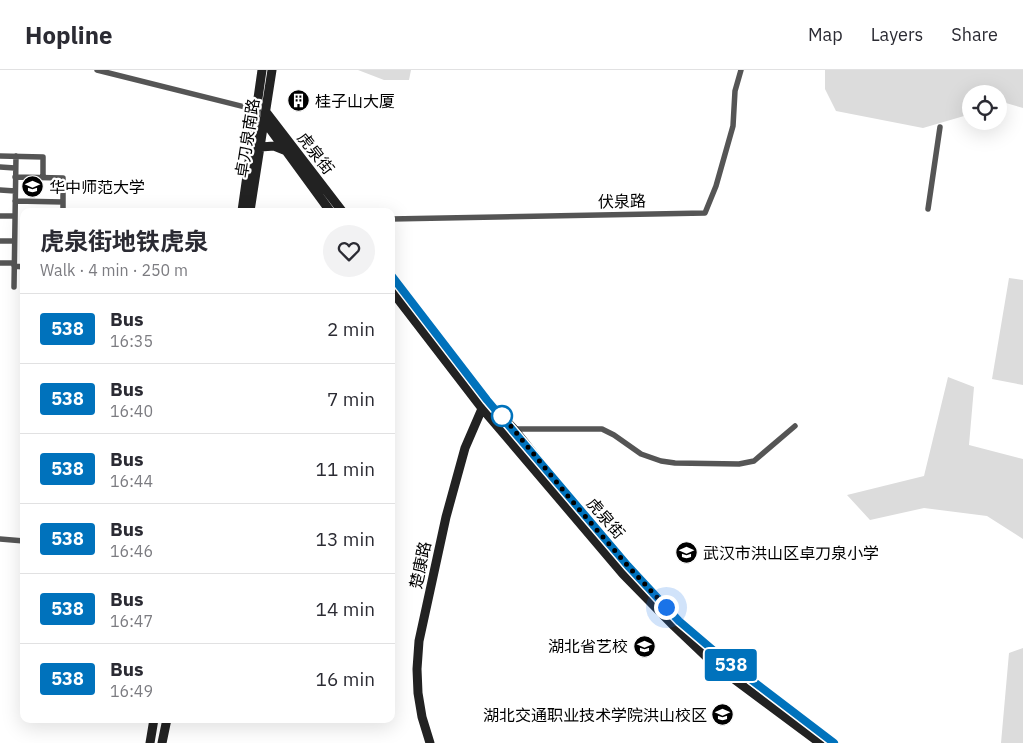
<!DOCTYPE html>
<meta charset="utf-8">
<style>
:root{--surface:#fff;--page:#f2f2f3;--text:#2b2b33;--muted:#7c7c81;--line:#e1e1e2}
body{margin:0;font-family:"IBM Plex Sans","Noto Sans SC",sans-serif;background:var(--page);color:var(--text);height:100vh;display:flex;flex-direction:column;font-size:19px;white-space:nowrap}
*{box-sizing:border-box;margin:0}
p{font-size:16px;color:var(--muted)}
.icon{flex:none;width:28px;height:28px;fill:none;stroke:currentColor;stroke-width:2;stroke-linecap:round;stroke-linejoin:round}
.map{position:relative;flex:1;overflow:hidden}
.panel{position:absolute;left:20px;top:138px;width:375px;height:515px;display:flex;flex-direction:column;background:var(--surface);border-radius:10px;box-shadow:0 5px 20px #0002}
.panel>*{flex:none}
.badge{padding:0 10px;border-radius:4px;font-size:18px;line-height:32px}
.controls{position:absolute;left:962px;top:15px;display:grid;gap:10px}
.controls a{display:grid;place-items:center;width:45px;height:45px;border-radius:50%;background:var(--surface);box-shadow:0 5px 20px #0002;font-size:25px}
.you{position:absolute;width:25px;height:25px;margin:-12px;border:4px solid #fff;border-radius:50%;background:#1a73e8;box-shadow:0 0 0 8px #1a73e833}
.map>.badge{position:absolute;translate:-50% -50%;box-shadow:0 0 0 2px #fff}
.round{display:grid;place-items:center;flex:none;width:52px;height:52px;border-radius:26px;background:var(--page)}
.headline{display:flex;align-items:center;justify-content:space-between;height:85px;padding:0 20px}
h1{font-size:24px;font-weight:700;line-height:38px}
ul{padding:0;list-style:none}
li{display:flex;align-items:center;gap:15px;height:70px;padding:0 20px;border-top:1px solid var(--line)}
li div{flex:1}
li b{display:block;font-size:19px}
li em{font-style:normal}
li .badge{min-width:55px;font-weight:700;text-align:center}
header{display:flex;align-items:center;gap:30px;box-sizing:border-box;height:70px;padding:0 25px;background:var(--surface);border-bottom:1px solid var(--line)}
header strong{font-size:24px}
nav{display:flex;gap:28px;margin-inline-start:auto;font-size:18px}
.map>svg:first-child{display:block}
</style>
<header>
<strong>Hopline</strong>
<nav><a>Map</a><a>Layers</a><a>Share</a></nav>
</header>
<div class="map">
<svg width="1023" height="673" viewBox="0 0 1023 673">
<rect width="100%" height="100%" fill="#fff"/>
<!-- green -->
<path fill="#dcdcdc" d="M358,0h53l-2,10h-25z
M825,0h198v38l-24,-7v-7h-28v10l-7,12 -41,12 -87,-17 -11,-22z
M1009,208l14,2v105l-31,-6z
M948,307l26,10 -5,58 54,14v80l-36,-23 -63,-8 -54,12 -23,-25 77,-19z
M1023,578v95h-22l8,-90z"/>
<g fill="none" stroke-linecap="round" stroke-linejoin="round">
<!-- street -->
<path stroke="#555" stroke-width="5.5" d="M97,0l160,40
M0,86l43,1v20
M0,97l15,1
M15,107l48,1v33
M0,120l15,1
M15,131l48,1
M928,139l12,-82
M0,146h15
M391,149l314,-6 11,-27 17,-60 2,-35 6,-21
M0,171h14
M0,193h14
M14,196l10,1
M14,217l2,-131
M514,359h88l12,6 27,19 20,7 14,2 64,1 15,-3 41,-35
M0,469l24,2"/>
<!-- secondary -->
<path stroke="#222" stroke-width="9" d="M266,42l76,99
M265,52l65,89
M261,77l13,-1 10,4
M242,141l20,-141
M250,141l22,-141
M391,205l96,125 27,29 57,72 57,65 51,55 41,35 114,87
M391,220l90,117 142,167 51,52 41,39 105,78
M150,673l4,-24
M162,673l5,-24
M430,673l-8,-26 -4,-24 -1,-24 2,-28 27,-124 19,-69 19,-44"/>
</g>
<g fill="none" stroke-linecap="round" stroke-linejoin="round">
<defs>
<path id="line" d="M391,205l96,125 141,166 51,55 41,35 114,87"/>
</defs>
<!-- line casing -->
<use href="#line" stroke="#fff" stroke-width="11"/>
<!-- line -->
<use href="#line" stroke="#0072bc" stroke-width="8"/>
<!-- walk -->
<path stroke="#000" stroke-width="5" stroke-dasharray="0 9" d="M502,346l-1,-2 71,87 56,65 38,41"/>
</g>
<!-- icons -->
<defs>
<symbol id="building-disc" viewBox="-11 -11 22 22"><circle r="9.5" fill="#000" stroke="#fff"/><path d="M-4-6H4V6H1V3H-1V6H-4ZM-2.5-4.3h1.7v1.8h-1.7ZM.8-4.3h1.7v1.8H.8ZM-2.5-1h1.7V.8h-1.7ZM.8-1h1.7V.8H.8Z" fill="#fff"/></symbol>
<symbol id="university-disc" viewBox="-11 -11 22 22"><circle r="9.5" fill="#000" stroke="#fff"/><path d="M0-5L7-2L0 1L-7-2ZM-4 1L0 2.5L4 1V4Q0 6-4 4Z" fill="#fff"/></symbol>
<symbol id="school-disc" viewBox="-11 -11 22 22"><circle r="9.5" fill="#000" stroke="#fff"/><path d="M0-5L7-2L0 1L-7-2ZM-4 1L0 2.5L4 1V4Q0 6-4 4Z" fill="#fff"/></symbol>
</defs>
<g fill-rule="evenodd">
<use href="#building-disc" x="286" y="18" width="25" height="25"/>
<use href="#university-disc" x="20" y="104" width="25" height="25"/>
<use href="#school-disc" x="674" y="470" width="25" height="25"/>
<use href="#school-disc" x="632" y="564" width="25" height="25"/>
<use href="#university-disc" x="710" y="632" width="25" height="25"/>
</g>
<!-- markers -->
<circle fill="#fff" stroke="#0072bc" stroke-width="2.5" cx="502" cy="346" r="10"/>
<g text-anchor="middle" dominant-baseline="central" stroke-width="4.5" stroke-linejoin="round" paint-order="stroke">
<!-- poi labels -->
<g font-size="16" fill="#000" stroke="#fff" text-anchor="start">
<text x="315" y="31">桂子山大厦</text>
<text x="49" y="117">华中师范大学</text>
<text x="703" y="483">武汉市洪山区卓刀泉小学</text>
<text x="628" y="576" text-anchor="end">湖北省艺校</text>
<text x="707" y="645" text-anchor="end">湖北交通职业技术学院洪山校区</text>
</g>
<!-- street labels -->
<g font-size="16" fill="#000" stroke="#fff">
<text transform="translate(247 68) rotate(-81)">卓刀泉南路</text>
<text transform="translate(316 83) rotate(52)">虎泉街</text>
<text transform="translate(622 131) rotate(-1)">伏泉路</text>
<text transform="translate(606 448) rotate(49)">虎泉街</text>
<text transform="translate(420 495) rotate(-78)">楚康路</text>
</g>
</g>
</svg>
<div class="controls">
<a><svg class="icon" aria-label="locate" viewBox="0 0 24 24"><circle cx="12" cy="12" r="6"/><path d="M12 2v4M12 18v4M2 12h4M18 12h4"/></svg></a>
</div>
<div class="you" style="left:666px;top:537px"></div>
<b class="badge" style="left:731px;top:595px;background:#0072bc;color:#fff">538</b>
<section class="panel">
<div class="headline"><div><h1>虎泉街地铁虎泉</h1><p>Walk · 4 min · 250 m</p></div><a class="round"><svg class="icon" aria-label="heart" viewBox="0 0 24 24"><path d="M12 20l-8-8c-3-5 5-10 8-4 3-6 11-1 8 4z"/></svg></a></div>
<ul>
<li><span class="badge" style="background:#0072bc;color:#fff">538</span><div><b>Bus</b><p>16:35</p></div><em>2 min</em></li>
<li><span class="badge" style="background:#0072bc;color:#fff">538</span><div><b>Bus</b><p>16:40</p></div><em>7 min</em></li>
<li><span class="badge" style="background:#0072bc;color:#fff">538</span><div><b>Bus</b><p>16:44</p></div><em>11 min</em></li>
<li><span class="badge" style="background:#0072bc;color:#fff">538</span><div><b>Bus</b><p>16:46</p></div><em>13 min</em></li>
<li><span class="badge" style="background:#0072bc;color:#fff">538</span><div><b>Bus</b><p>16:47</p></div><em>14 min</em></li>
<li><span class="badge" style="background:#0072bc;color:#fff">538</span><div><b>Bus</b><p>16:49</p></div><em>16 min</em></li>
</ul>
</section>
</div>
